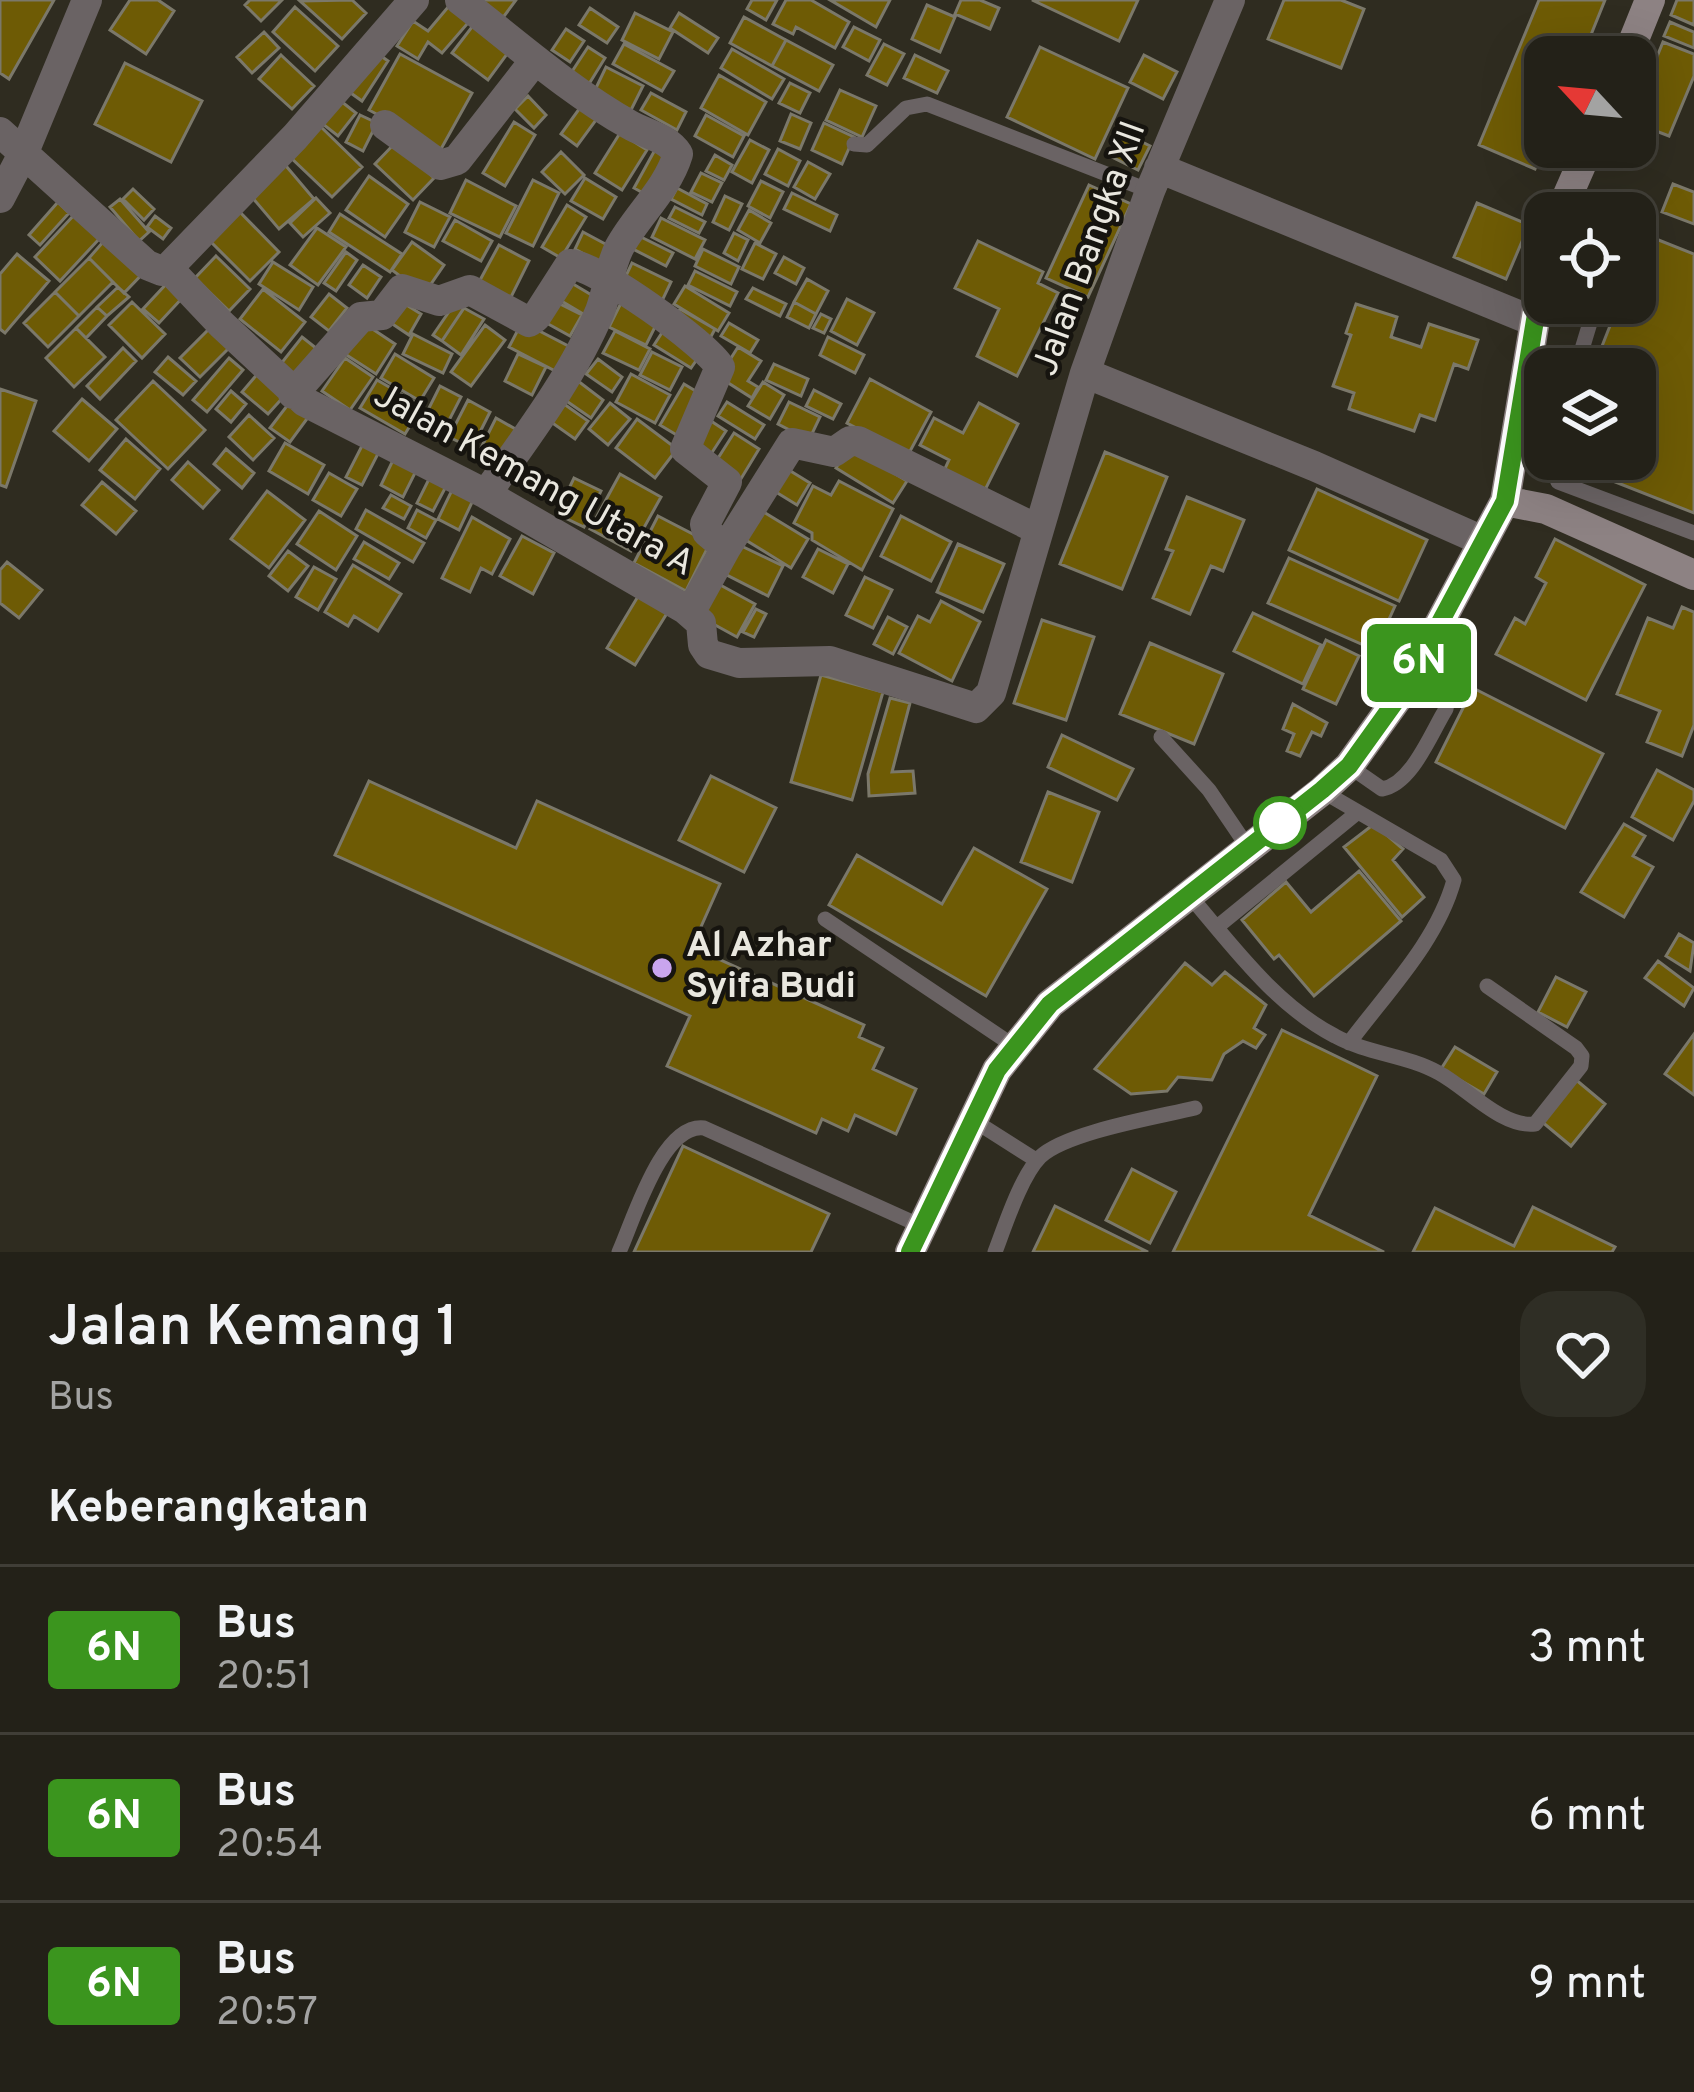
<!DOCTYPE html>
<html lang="id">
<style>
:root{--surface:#232118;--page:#2f2e25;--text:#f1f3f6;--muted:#a3a3a2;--line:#403e37}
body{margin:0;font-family:Overpass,sans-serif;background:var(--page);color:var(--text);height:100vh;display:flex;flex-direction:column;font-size:45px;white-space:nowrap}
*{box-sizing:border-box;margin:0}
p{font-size:39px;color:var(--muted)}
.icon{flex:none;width:66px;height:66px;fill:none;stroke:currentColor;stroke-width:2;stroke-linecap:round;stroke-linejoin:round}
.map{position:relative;height:1252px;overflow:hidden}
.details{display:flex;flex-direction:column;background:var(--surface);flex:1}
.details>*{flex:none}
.badge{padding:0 24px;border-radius:9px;font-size:42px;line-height:78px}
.needle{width:78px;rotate:296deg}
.buttons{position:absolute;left:1524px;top:36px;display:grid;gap:24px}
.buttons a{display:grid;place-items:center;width:132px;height:132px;border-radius:24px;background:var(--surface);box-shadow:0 12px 48px #0002,0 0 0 3px var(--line);font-size:60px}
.map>.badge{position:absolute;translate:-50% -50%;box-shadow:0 0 0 6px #fff}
h2{padding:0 48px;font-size:45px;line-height:108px}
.round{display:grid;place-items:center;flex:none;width:126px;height:126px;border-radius:36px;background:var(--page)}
.headline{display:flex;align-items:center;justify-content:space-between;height:204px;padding:0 48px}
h1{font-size:57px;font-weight:600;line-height:90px}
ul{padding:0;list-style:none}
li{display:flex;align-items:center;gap:36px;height:168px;padding:0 48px;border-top:3px solid var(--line)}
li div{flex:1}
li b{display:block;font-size:45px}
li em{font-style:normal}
li .badge{min-width:132px;font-weight:700;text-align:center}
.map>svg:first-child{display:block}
</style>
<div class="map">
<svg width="1694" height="1252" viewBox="0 0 1694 1252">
<rect width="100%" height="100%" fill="#2f2c20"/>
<!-- building -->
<path fill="#6e5b05" stroke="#7b786a" stroke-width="3" d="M0,0h54l-45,79 -9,-6z
M130,0h28l16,11 -28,43 -36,-24z
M250,0h32l-21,21 -16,-16z
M352,0l14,13 -24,26 -42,-38z
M454,0l20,16 -32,37 -14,-11 -10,17 -21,-13 16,-25 15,10z
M468,0h48l-17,23z
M752,0h25l-11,20 -19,-11z
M786,0h25l38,22 -14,26 -39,-21 -3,7 -20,-10z
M830,0h60l-14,27z
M961,0h19l19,8 -9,21 -35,-15z
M1032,0h106l-19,41z
M1284,0h57l23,9 -23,59 -73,-29z
M1539,0h66l-23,57h-37v88l-10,24 -56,-24z
M1677,0h17v25l-23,-10z
M927,5l28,12 -15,35 -28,-13z
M295,7l43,39 -23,25 -42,-39z
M590,8l28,19 -11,16 -28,-18z
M635,13l38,19 -14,27 -37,-19z
M679,13l39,25 -10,15 -38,-25z
M744,17l42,23 -14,26 -42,-23z
M478,19l35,27 -25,34 -36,-27z
M1670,22l24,10v16l-30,-12z
M854,27l26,13 -11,21 -26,-14z
M566,29l18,12 -14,21 -18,-12z
M264,32l15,16 -27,25 -15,-16z
M786,40l47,25 -14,26 -47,-25z
M1663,42l31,12v22l-25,60 -34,-13v-12z
M624,44l50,27 -12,20 -49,-27z
M884,44l20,10 -17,31 -20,-10z
M588,47l17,11 -16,26 -18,-11z
M1040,47l88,41 -33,71 -88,-42z
M732,49l52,30 -12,20 -51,-31z
M374,51l14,10 -26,40 -14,-10z
M400,54l72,39 -31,56 -72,-39z
M281,55l33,31 -22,23 -33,-30z
M915,55l33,16 -11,22 -33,-15z
M1144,55l33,17 -14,27 -33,-17z
M125,63l77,38 -31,61 -76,-38z
M606,67l37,19 -12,24 -37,-18z
M719,75l47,27 -18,33 -47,-27z
M790,83l20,10 -10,20 -21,-10z
M840,90l36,16 -14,31 -36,-17z
M651,93l35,19 -9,18 -36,-20z
M528,96l18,19 -12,13 -19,-19z
M337,98l19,15 -18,23 -19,-15z
M582,105l17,11 -22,30 -16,-12z
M791,114l20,9 -11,26 -20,-8z
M360,115l17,8 -14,28 -17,-9z
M706,115l38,21 -11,21 -38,-21z
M514,122l21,13 -30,51 -22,-13z
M824,123l30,14 -12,27 -30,-14z
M318,124l44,43 -30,30 -44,-42z
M1122,132l28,14 -12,24 -28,-14z
M620,133l27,17 -25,40 -27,-17z
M750,140l19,10 -17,33 -20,-11z
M396,142l38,36 -21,22 -38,-36z
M656,148l17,9 -21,41 -18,-10z
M778,149l22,12 -12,25 -23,-12z
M561,152l23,23 -19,19 -23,-22z
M715,155l17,10 -8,15 -18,-9z
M281,160l33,39 -35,30 -33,-39z
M808,162l22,12 -15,25 -21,-12z
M701,173l21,10 -10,19 -21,-10z
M369,176l39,28 -23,33 -39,-27z
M585,178l31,19 -13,22 -32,-18z
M466,180l50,26 -16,31 -50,-24z
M533,180l26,13 -26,53 -27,-13z
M761,181l22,11 -13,26 -22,-12z
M1673,184l21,8v32l-32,-12z
M1089,185l42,19 -43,93 -42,-19z
M677,188l30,16 -5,11 -31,-16z
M133,189l21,20 -10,11 -21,-21z
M792,193l45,22 -7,16 -46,-22z
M725,196l17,8 -13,26 -16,-8z
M316,198l14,15 -27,24 -13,-14z
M120,199l29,33 -10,9 -29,-34z
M58,202l11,11 -29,32 -11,-10z
M420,202l30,15 -16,30 -29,-15z
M1477,203l52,22 -23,54 -52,-22z
M233,205l46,47 -29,29 -46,-46z
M567,205l19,12 -25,41 -19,-11z
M675,207l30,15 -6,11 -30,-15z
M749,210l22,13 -11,20 -22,-13z
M75,214l25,24 -40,43 -25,-24z
M340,214l62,40 -12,18 -61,-40z
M155,216l16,12 -8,11 -16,-12z
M661,218l44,22 -10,19 -43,-22z
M455,220l37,21 -11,20 -38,-20z
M317,228l29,19 -28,38 -28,-20z
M583,232l28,15 -9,17 -27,-15z
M111,233l38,34 -25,26 -35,-35z
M734,233l14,7 -10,21 -14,-8z
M637,235l36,18 -7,13 -35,-18z
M1646,235l48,19v259l-137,-54h78v-90h-42l26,-66h16v-41z
M978,241l65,31 -5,11 20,10 -41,83 -40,-20 22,-47 -44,-21z
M412,242l32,23 -20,29 -32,-24z
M755,243l21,11 -13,25 -21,-10z
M499,245l30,16 -19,38 -31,-17z
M703,249l36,18 -8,17 -36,-18z
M346,252l11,8 -21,31 -12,-8z
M17,254l32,27 -44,52 -5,-4v-55z
M216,256l34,33 -21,22 -34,-33z
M784,257l20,11 -8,16 -21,-11z
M89,258l24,24 -34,34 -24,-24z
M273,262l40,25 -14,23 -40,-26z
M632,263l39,19 -10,21 -39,-19z
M363,265l18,12 -14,21 -18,-13z
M695,271l42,21 -7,14 -42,-21z
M563,278l37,22 -10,18 -37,-22z
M807,279l21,12 -12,23 -22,-12z
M170,280l15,15 -26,28 -16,-14z
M685,286l44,27 -11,18 -44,-27z
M118,287l11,10 -22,19 -10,-9z
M753,288l33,16 -6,12 -34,-17z
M263,289l42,33 -24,30 -41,-33z
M55,292l24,24 -31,31 -24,-24z
M329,294l18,14 -18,23 -18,-14z
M847,299l27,14 -17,32 -26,-14z
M552,300l30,15 -12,21 -29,-16z
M400,301l21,13 -12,21 -21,-14z
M622,301l37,18 -13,26 -37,-18z
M132,302l33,32 -23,24 -33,-33z
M794,302l22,12 -7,14 -22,-11z
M455,303l9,5 -22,33 -9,-6z
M1356,304l41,13 -6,20 30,10 8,-23 49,16 -10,29 -14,-5 -19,56 -15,-5 -6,16 -65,-22 5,-16 -21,-7 18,-51 -5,-2z
M97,307l10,9 -21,22 -10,-10z
M464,308l20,11 -23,36 -19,-14z
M680,309l35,20 -8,15 -36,-20z
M821,314l10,5 -7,14 -11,-5z
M216,322l19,20 -35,35 -20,-19z
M522,322l52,27 -13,25 -52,-27z
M729,323l29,17 -8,13 -29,-17z
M365,324l30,20 -19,30 -31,-20z
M485,325l20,15 -34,46 -20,-14z
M76,328l29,29 -31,30 -28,-29z
M665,328l37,24 -11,16 -37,-23z
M615,331l35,18 -11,21 -36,-17z
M413,334l39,20 -9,19 -40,-19z
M302,337l19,15 -26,34 -19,-16z
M828,337l36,18 -9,18 -35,-18z
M738,347l23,14 -13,20 10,6 -6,11 -33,-21z
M123,348l13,13 -36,38 -13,-13z
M652,352l30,15 -12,23 -30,-15z
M395,354l39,24 -14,23 -39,-23z
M518,354l28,13 -14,28 -27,-14z
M168,357l28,24 -13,14 -28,-23z
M229,358l14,12 -36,42 -14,-12z
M345,358l28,19 -23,33 -28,-19z
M598,359l24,18 -10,15 -26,-18z
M774,364l34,15 -7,17 -35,-16z
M260,371l26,23 -18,20 -26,-22z
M631,374l39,21 -15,28 -39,-21z
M870,379l61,33 -23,43 -61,-32z
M377,380l45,26 -17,28 -45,-26z
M153,381l52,49 -37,39 -52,-49z
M578,381l25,19 -12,18 -26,-18z
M763,382l21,13 -14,24 -22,-13z
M684,384l20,12 -24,41 -20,-12z
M440,386l21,11 -18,35 -21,-10z
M0,389l36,12 -30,86 -6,-2z
M814,390l27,14 -8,15 -27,-13z
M231,391l15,13 -15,18 -15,-13z
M293,398l19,14 -22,30 -20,-14z
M82,399l35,30 -28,32 -35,-30z
M468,400l22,12 -18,36 -23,-11z
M727,402l37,23 -9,14 -37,-23z
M789,402l31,15 -11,23 -31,-16z
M610,403l20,16 -22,26 -19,-16z
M979,403l39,21 -36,72 -40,-21 7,-15 -29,-15 14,-27 29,15z
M564,404l24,17 -13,18 -24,-17z
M249,415l25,23 -21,22 -24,-23z
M496,418l23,13 -17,31 -22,-12z
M637,419l40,30 -22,29 -39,-30z
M708,419l18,12 -17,26 -19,-11z
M734,433l25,16 -20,33 -26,-16z
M367,436l16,8 -21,41 -16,-8z
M126,439l34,30 -25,30 -35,-29z
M285,443l39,22 -16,29 -39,-23z
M849,446l58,35 -14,22 -57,-35z
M226,449l28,24 -12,15 -28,-24z
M1105,452l62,25 -45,112 -62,-25z
M396,454l23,11 -16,32 -22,-12z
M188,462l31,28 -16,18 -31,-28z
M784,467l26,16 -13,22 -26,-16z
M433,471l17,8 -17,32 -16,-8z
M329,473l28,16 -16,27 -28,-16z
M620,474l41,23 -30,54 -41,-22z
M574,478l27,13 -17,36 -27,-13z
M839,481l54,28 -31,61 -50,-30v-7l-18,-10 19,-37 18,9z
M102,482l34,29 -20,23 -34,-29z
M454,486l21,10 -16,34 -21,-11z
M1317,489l110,51 -28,61 -110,-51z
M267,491l38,29 -36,48 -38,-29z
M391,495l20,11 -7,13 -21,-11z
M1187,497l57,23 -21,51 -12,-5 -21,48 -37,-16 20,-47 -7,-2z
M366,510l58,33 -11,19 -57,-33z
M417,510l19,10 -10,18 -18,-10z
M319,511l38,25 -21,34 -39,-26z
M762,511l46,28 -17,29 -47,-29z
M658,516l52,27 -24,48 -52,-28z
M901,516l50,26 -20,39 -50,-25z
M472,517l38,22 -18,35 -11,-6 -11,24 -28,-14z
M522,536l32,17 -21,41 -33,-18z
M1555,539l90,46 -59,115 -90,-46 19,-36 10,6 21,-41 -10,-6z
M364,542l35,21 -10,16 -35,-20z
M733,542l50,24 -15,30 -49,-25z
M958,544l46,20 -21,48 -46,-20z
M818,549l30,15 -15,29 -30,-16z
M288,551l20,15 -20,25 -19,-15z
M1289,558l106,48 -20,44 -107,-47z
M7,562l35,28 -23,28 -19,-15v-33z
M353,565l48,29 -23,37 -24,-15 -6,10 -23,-14z
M314,567l22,12 -18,31 -22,-13z
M865,577l27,13 -19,38 -27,-13z
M713,581l42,23 -18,33 -42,-23z
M640,593l29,17 -34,55 -28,-17z
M941,601l39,21 -28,59 -53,-28 19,-37 12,6z
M1682,607l12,5v113l-12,31 -35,-14 13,-31 -43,-17 31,-76 25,10z
M756,609l10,5 -12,23 -11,-5z
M1253,613l68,32 -18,39 -69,-33z
M888,617l19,10 -14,27 -19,-10z
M1042,620l52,17 -28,83 -52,-17z
M1326,640l33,16 -23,48 -33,-15z
M1150,643l73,31 -29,70 -74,-30z
M821,675l62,17 -31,108 -61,-18z
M1473,688l130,66 -38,74 -129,-66z
M890,698l20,5 -18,69 21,-1 2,22 -46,3 -1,-22z
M1293,704l34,19 -6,13 -9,-4 -12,24 -13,-5 7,-17 -11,-5z
M1062,735l71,34 -16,31 -69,-33z
M1657,770l37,20v11l-21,39 -41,-23z
M711,776l65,32 -32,64 -65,-32z
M369,781l147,67 21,-47 183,83 -28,63 172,78 -5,12 24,11 -10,21 43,20 -20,45 -41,-19 -7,16 -26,-12 -6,14 -149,-67 23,-50 -355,-161z
M1048,792l51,20 -27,70 -51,-20z
M1374,824l29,25 -10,11 31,37 -22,20 -58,-70z
M1624,824l21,12 -12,20 20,11 -29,50 -43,-25z
M974,848l73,41 -61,107 -157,-91 28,-50 85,49z
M1359,871l42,50 -87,75 -35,-41 -5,4 -32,-39 44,-38 25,30z
M1679,934l15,9 -4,28 -24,-15z
M1658,961l36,27 -10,18 -39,-28z
M1185,963l27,22 13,-13 41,33 -12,23 11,7 -9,13 -13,-7 -19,13 -12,26 -34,-3 -11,14 -36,3 -36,-25z
M1556,977l30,15 -19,35 -29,-15z
M1282,1030l95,46 -68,139 75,37h-211z
M1694,1034v61l-29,-21z
M1455,1047l42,25 -13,22 -43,-25z
M1575,1079l30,25 -34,42 -30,-25z
M683,1146l146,68 -18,38h-177z
M1132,1169l44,23 -26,51 -44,-23z
M1055,1206l93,46h-115z
M1533,1207l82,40 -3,5h-199l22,-44 79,38z"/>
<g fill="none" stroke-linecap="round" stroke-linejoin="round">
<!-- lane -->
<path stroke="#6a6364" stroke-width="15" d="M854,144l13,1 39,-37 21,-4 223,87
M1635,250l4,2
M1576,369l20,-66
M1549,459l9,23 136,51
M1161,737l48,53 38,56
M1349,766l33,23c30,-5 49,-56 64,-80 6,-24 -11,-31 -27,-45
M1322,791l119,69 13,20c-17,62 -68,113 -105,163
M1189,895c43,50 86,110 146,141 33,18 72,19 104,37 28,15 63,55 96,51l46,-58 1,-10 -6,-8 -89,-62
M825,919l189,127
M1217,927l141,-115
M973,1120l63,40
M619,1252c15,-33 43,-129 85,-124l217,98
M995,1252c10,-26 26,-76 45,-95 26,-25 118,-40 155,-49"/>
<!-- street -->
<path stroke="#6a6364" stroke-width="30" d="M460,0c56,43 108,90 170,125 16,9 38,13 48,29 -11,36 -41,61 -59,94 -10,20 -11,42 -19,63 -27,65 -73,125 -114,183
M385,125l55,40 17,-5 78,-100
M0,132l147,133 15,6 6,-3
M1159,168l374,153
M0,198l24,-46 63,-152
M168,268l53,56 84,78 181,92 199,115 16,14 2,22 6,9 30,9 91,-2 146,47 15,-15 94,-320 65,-182 80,-191
M168,268l127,-131 119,-137
M1085,373l229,93 169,75
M293,394l68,-77 21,-2 20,-26 37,12 31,-11 59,32 7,-5 34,-53c29,3 134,78 150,103l-35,82 42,33 -22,42 2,8 19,16 -36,65
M726,548l66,-105 42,9 16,-11h8l179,88"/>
<!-- secondary -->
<path stroke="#8d8283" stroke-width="30" d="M1627,57l23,-57
M1560,213l29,-66
M1505,501l41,8 148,66
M910,1252l87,-182 53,-66 272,-213 27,-25 56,-78 100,-187 40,-241"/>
</g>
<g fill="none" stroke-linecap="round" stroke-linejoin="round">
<defs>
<path id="line" d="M910,1252l87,-182 53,-66 272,-214 27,-24 56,-78 100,-187 40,-241"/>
</defs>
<!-- line casing -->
<use href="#line" stroke="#fff" stroke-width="27"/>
<!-- line -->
<use href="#line" stroke="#3b951e" stroke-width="18"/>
</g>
<!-- markers -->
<circle fill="#fff" stroke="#3b951e" stroke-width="6" cx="1280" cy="823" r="24"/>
<circle fill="#c9a5ee" stroke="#16140f" stroke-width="4.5" cx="662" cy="968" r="12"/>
<g text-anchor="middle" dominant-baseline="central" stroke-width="9" stroke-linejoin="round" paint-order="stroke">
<!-- street labels -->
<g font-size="36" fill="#e9e7df" stroke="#16140f">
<text transform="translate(1091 249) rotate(-70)">Jalan Bangka XII</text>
<text transform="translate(533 481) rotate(29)">Jalan Kemang Utara A</text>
</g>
<!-- poi labels -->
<g font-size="36" font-weight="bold" fill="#e9e7df" stroke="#16140f" text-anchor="start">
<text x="686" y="947">Al Azhar<tspan x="686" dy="41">Syifa Budi</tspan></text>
</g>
</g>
</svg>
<div class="buttons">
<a><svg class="needle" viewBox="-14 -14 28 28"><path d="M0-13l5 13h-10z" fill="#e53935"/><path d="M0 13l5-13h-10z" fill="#a3a3a2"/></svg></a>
<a><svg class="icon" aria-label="locate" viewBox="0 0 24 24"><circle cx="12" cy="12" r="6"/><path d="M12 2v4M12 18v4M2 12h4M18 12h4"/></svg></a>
<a><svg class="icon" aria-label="layers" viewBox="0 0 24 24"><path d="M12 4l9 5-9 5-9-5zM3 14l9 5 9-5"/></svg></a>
</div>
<b class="badge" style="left:1419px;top:663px;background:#3b951e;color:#fff">6N</b>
</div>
<section class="details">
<div class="headline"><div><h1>Jalan Kemang 1</h1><p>Bus</p></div><a class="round"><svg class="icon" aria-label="heart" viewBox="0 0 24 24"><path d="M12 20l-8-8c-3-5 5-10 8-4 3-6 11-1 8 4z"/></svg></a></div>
<h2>Keberangkatan</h2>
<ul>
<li><span class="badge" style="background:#3b951e;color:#fff">6N</span><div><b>Bus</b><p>20:51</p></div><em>3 mnt</em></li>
<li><span class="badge" style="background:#3b951e;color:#fff">6N</span><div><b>Bus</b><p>20:54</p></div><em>6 mnt</em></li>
<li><span class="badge" style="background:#3b951e;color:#fff">6N</span><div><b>Bus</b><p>20:57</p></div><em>9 mnt</em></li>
</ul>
</section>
